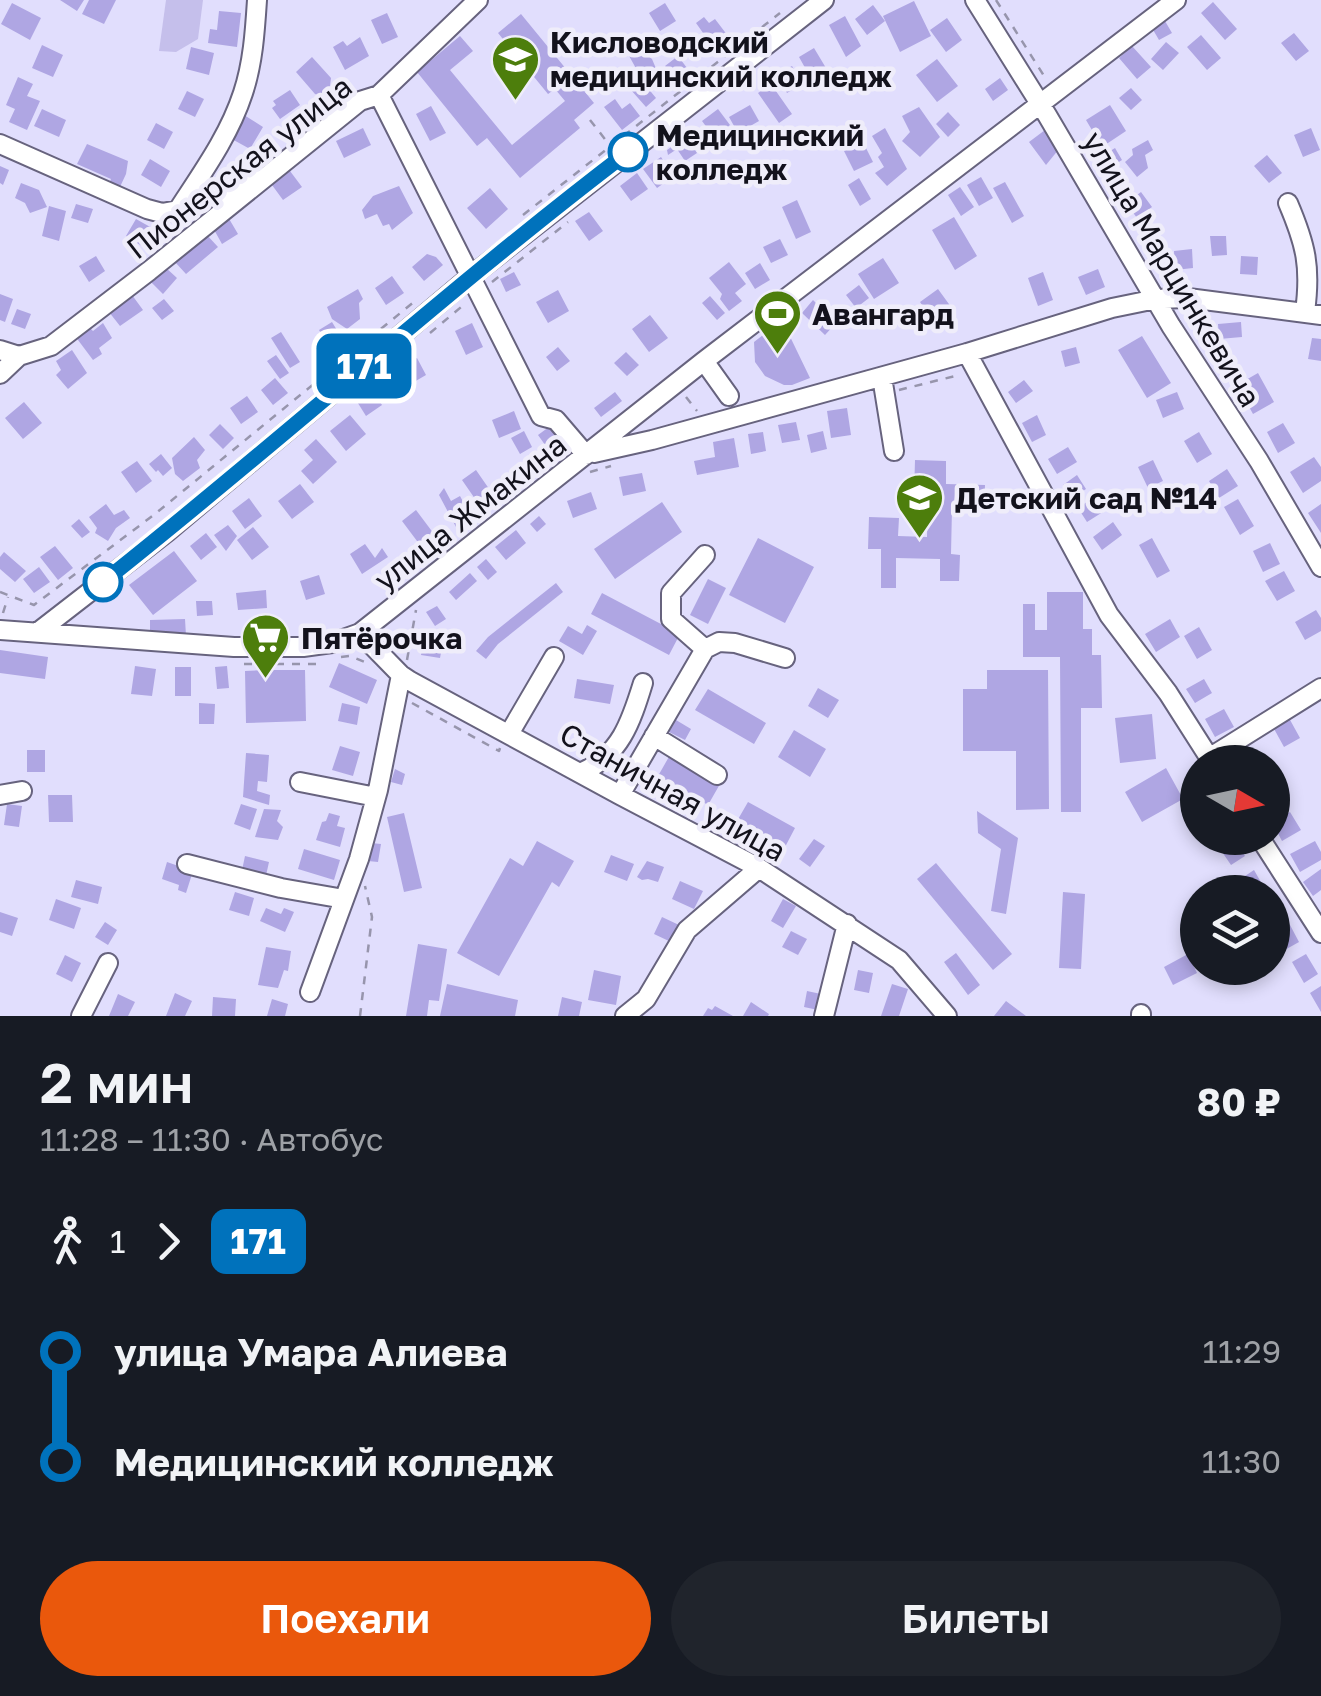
<!DOCTYPE html>
<html lang="ru">
<meta charset="utf-8">
<style>
:root{--surface:#171b24;--page:#20242c;--text:#f1f3f6;--muted:#9ea1a6;--accent:#ea580c}
body{margin:0;font-family:"Golos Text",sans-serif;background:var(--page);color:var(--text);height:100vh;display:flex;flex-direction:column;font-size:38px;white-space:nowrap}
*{box-sizing:border-box;margin:0}
p{font-size:32px;color:var(--muted)}
.icon{flex:none;width:55px;height:55px;fill:none;stroke:currentColor;stroke-width:2;stroke-linecap:round;stroke-linejoin:round}
.map{position:relative;height:1016px;overflow:hidden}
.sheet{display:flex;flex-direction:column;background:var(--surface);flex:1}
.sheet>*{flex:none}
.badge{padding:0 20px;border-radius:15px;font-size:35px;line-height:65px}
.needle{width:65px;rotate:99deg}
.tools{position:absolute;left:1180px;top:745px;display:grid;gap:20px}
.tools a{display:grid;place-items:center;width:110px;height:110px;border-radius:50%;background:var(--surface);box-shadow:0 5px 15px #0003;font-size:50px}
.map>.badge{position:absolute;translate:-50% -50%;box-shadow:0 0 0 5px #fff}
.legs{display:flex;align-items:center;gap:15px;height:110px;padding:0 40px;font-size:32px}
.legs p{margin-inline-start:auto}
.head{display:flex;align-items:center;justify-content:space-between;height:170px;padding:0 40px}
h1{font-size:55px;font-weight:600;line-height:75px}
.primary-button{display:flex;gap:20px;margin-top:auto;padding:20px 40px}
.primary-button a{flex:1;height:115px;border-radius:60px;background:var(--accent);color:#fff;font-size:40px;font-weight:600;line-height:115px;text-align:center}
.primary-button a+a{background:var(--page);color:var(--text)}
ul{padding:0 40px;list-style:none}
li{display:flex;align-items:center;gap:35px;height:110px;font-size:38px}
li i{display:grid;place-items:center;width:15px;height:100%;margin:0 12px;background:currentColor}
li i::after{content:'';width:25px;height:25px;margin:-12px;border:8px solid;border-radius:50%;background:var(--surface)}
li p{margin-inline-start:auto}
li:first-child i{background:linear-gradient(#0000 50%,currentColor 0)}
li:last-child i{background:linear-gradient(currentColor 50%,#0000 0)}
.map>svg:first-child{display:block}
</style>
<div class="map">
<svg width="1321" height="1016" viewBox="0 0 1321 1016">
<rect width="100%" height="100%" fill="#e1defd"/>
<!-- green -->
<path fill="#c5bfeb" d="M166,0h37l-5,39 -22,13 -17,-1z"/>
<!-- building -->
<path fill="#afa6e3" d="M60,0h24l-7,11z
M89,0h27l-12,24 -22,-10z
M914,1l17,35 -31,16 -17,-36z
M1213,2l24,27 -12,11 -24,-27z
M12,3l29,15 -11,22 -29,-16z
M665,3l11,18 -16,10 -11,-18z
M873,5l12,16 -18,14 -12,-16z
M219,11l22,2 -4,34 -29,-4 2,-14 7,1z
M387,13l11,24 -16,7 -11,-24z
M521,14l73,89 -20,17 6,8 -60,50 -33,-40 -10,8 -60,-74 43,-36 13,15 -23,19 62,75 53,-44 -10,-12 -7,5 -50,-61z
M845,16l16,30 -15,11 -17,-32z
M704,17l5,6 6,-4 13,17 -15,11 -17,-24z
M947,18l15,22 -16,12 -16,-22z
M1165,21l7,12 -13,7 -7,-12z
M1294,33l15,18 -13,10 -15,-18z
M1201,35l20,23 -14,12 -20,-23z
M360,37l9,19 -24,14 -12,-23 10,-6 4,5z
M637,38l10,17 5,4 8,19 -10,6 -8,-11 -4,-1 -15,-27z
M1166,42l13,11 -16,17 -12,-11z
M42,45l21,10 -10,22 -21,-9z
M1132,46l19,21 -14,12 -18,-21z
M191,47l23,6 -5,22 -23,-6z
M814,48l15,25 -16,9 -14,-25z
M678,56l12,16 -14,10 -11,-16z
M312,57l19,21 -1,8 -9,10 -6,-2 -19,-22z
M937,59l21,27 -21,16 -21,-27z
M792,66l10,18 -15,9 -10,-18z
M18,77l15,7 -6,12 13,5 -13,29 -18,-8 6,-13 -9,-4z
M1000,78l8,12 -15,11 -8,-12z
M642,81l14,17 -10,9 -15,-17z
M771,84l21,30 -13,9 -21,-30z
M1131,88l11,12 -11,10 -12,-12z
M290,90l10,15 -20,14 -8,-11 4,-3 -3,-4z
M187,91l17,8 -9,18 -17,-8z
M615,99l7,10 8,-6 10,13 -18,14 -18,-23z
M750,105l9,16 -21,12 -9,-16z
M1110,105l16,26 -24,16 -16,-27z
M431,106l15,27 -16,8 -14,-27z
M919,107l21,30 -20,20 -18,-16 8,-9 -8,-16z
M42,109l24,11 -7,17 -25,-11z
M718,109l12,16 -16,12 -12,-16z
M948,112l12,13 -12,12 -12,-13z
M244,115l19,12 -13,22 -20,-11z
M156,123l17,9 -9,17 -17,-9z
M363,128l8,17 -27,13 -8,-17z
M885,128l22,41 -20,17 -12,-13 9,-6 -6,-10 4,-4 -10,-17z
M1311,128l9,22 -17,7 -9,-22z
M1045,130l14,19 -13,16 -17,-23z
M686,137l11,16 -12,8 -8,-12 -9,6 -1,-5z
M1148,140l5,10 -8,5 3,13 -11,9 -12,-15 8,-7 -1,-6z
M863,142l10,20 -19,9 -10,-20z
M87,144l41,17 -2,13 -7,15 -10,-5 2,-5 -34,-15z
M1115,148l7,12 -16,10 -7,-12z
M1267,155l15,18 -13,10 -15,-17z
M661,157l13,19 -17,12 -14,-19z
M150,159l20,12 -9,16 -20,-12z
M0,166l9,4 -6,15 -3,-2z
M290,171l12,16 -19,13 -11,-15z
M637,173l11,16 -17,12 -11,-15z
M981,177l12,21 -14,8 -12,-21z
M859,178l12,21 -11,7 -12,-21z
M1005,182l19,34 -12,7 -19,-35z
M21,183l18,7 8,17 -17,6 -5,-10 -10,-5z
M399,186l14,27 -21,17 -3,-6 -6,2 -6,-12 -12,5 -3,-9 11,-14z
M960,187l14,20 -13,9 -13,-21z
M490,188l18,21 -22,20 -19,-21z
M1141,192l11,15 -15,11 -11,-15z
M797,200l14,32 -15,7 -14,-32z
M76,204l17,5 -5,14 -17,-5z
M49,206l17,5 -7,30 -17,-5z
M589,212l14,19 -14,10 -14,-20z
M228,217l10,17 -16,10 -10,-18z
M954,217l23,39 -22,14 -23,-40z
M136,219l16,9 -10,18 -16,-10z
M206,234l12,13 -32,27 -11,-12z
M1210,236h16l1,19 -15,1z
M780,239l8,16 -17,8 -8,-16z
M1192,249l1,19 -18,2 -1,-19z
M427,254l9,3 7,8 -19,16 -12,-14z
M96,256l9,15 -16,11 -10,-16z
M1241,256l17,1 -1,18 -17,-1z
M883,258l16,25 -25,16 -16,-25z
M729,262l17,22 -11,9 7,8 -13,10 -9,-12 2,-5 -13,-16z
M760,263l10,17 -15,9 -10,-16z
M165,267l12,11 -14,16 -12,-12z
M1098,269l7,18 -19,8 -8,-18z
M514,272l7,13 -15,7 -6,-13z
M1043,272l10,28 -15,6 -10,-28z
M392,276l12,17 -18,12 -11,-17z
M859,285l10,13 -13,10 -10,-13z
M358,289l5,10 -4,4 1,16 -13,10 -15,-10 -5,-12z
M938,289l16,22 -18,14 -16,-23z
M558,290l11,21 -21,12 -12,-21z
M0,294l13,5 -8,23 -5,-2z
M132,295l11,15 -23,16 -11,-14z
M710,296l15,17 -8,7 -15,-17z
M164,299l10,12 -12,9 -10,-12z
M813,300l23,23 -11,12 -23,-22z
M17,309l14,5 -6,15 -14,-5z
M650,315l18,23 -19,14 -17,-23z
M782,320l28,58 -18,7h-8l-19,-9 -10,-14 -1,-20z
M332,322l14,23 -22,13 -7,-12 8,-6 -6,-10z
M1205,322l8,16 -11,5 -8,-15z
M1241,322l1,15 -23,2 -1,-15z
M103,323l9,15 -13,10 3,6 -9,6 -18,-24 13,-10 5,5z
M472,323l11,24 -17,8 -11,-24z
M281,332l19,30 -10,6 -19,-30z
M1142,336l29,47 -24,15 -29,-48z
M1312,338l9,1v22l-13,-2z
M558,347l12,14 -13,10 -11,-14z
M1076,347l4,16 -15,4 -4,-16z
M72,350l15,23 -19,16 -12,-14 5,-5 -5,-9z
M626,352l13,13 -12,11 -13,-13z
M276,355l13,18 -9,6 -13,-18z
M417,358l9,17 -24,14 -10,-17z
M1258,373l16,29 -21,12 -16,-29z
M275,378l13,15 -15,12 -12,-15z
M1024,380l9,11 -17,12 -8,-11z
M372,389l10,16 -16,11 -10,-16z
M615,392l7,9 -21,16 -7,-9z
M1177,392l7,17 -21,9 -7,-18z
M247,396l11,16 -17,12 -11,-16z
M24,402l18,21 -19,16 -18,-21z
M847,408l4,27 -20,3 -4,-27z
M514,411l7,18 -22,9 -7,-18z
M350,415l16,19 -20,17 -16,-20z
M1037,415l9,20 -14,7 -10,-19z
M796,422l4,18 -18,3 -4,-18z
M1283,423l12,20 -17,10 -11,-21z
M220,424l14,14 -11,11 -14,-14z
M553,424l11,14 -16,11 -10,-14z
M524,431l8,16 -12,7 -9,-16z
M823,431l4,18 -16,4 -4,-18z
M763,432l3,19 -15,3 -3,-20z
M1199,432l13,22 -15,9 -13,-22z
M194,437l11,13 -8,10 3,8 -17,13 -8,-7 -3,-16z
M734,438l5,29 -42,8 -3,-14 21,-4 -2,-15z
M316,439l21,23 -24,22 -12,-13 12,-11 -9,-10z
M1068,447l9,15 -20,12 -9,-15z
M161,454l11,14 -9,8 -5,-6 -2,2 -7,-8z
M1314,457l7,10v14l-18,12 -13,-21z
M915,460l31,1v23l39,1 -1,24 -32,-1 -1,46 9,1 -1,26h-19v-22l-44,-1v30h-15v-39h-13l1,-32 30,1 -1,18 29,1 1,-40 -14,-1z
M1153,460l10,21 -15,7 -10,-21z
M137,461l15,20 -16,12 -15,-21z
M1227,469l11,17 -19,12 -10,-17z
M476,470l18,26 -14,10 -18,-26z
M642,473l4,18 -23,5 -4,-19z
M1077,475l9,14 -14,9 -9,-13z
M300,484l14,18 -22,17 -14,-18z
M444,488l7,13 9,-5 8,15 -5,3 4,7 -11,6 -17,-32z
M591,492l6,17 -24,9 -6,-17z
M1097,495l9,15 -19,12 -9,-14z
M249,498l13,18 -17,13 -13,-18z
M1238,499l16,27 -14,9 -16,-28z
M662,502l20,30 -67,47 -21,-30z
M106,504l8,11 10,-5 6,8 -14,10 -8,13 -13,-8 2,-5 -8,-11z
M1321,504v29l-13,-20z
M416,510l21,28 -14,11 -21,-28z
M539,516l7,8 -9,8 -7,-8z
M79,519l11,13 -8,6 -11,-12z
M1113,522l9,13 -20,15 -9,-13z
M228,525l9,11 -11,15 -12,-16z
M253,527l16,20 -17,13 -15,-20z
M516,530l10,13 -20,17 -11,-13z
M206,533l11,14 -16,13 -11,-14z
M758,538l56,29 -29,56 -56,-28z
M1152,538l18,33 -13,7 -18,-33z
M1270,543l10,21 -17,8 -10,-21z
M365,544l10,14 7,-10 6,9 -26,17 -12,-20z
M55,546l18,22 -15,12 -18,-23z
M174,551l23,30 -44,34 -24,-30z
M4,552l22,19 -11,11 -15,-13v-12z
M486,559l11,13 -9,8 -11,-13z
M39,567l11,15 -16,11 -11,-14z
M1284,571l11,20 -18,10 -12,-20z
M470,573l7,8 -21,19 -7,-8z
M319,575l6,19 -19,6 -6,-19z
M708,579l18,9 -18,36 -18,-9z
M556,583l7,9 -65,52 -12,15 -10,-8 12,-14z
M266,590l1,18 -29,2 -2,-17z
M1047,592h36v37h9v26h9l1,53h-21v104h-20l-1,-155h-37v-53h12v26h12z
M602,593l78,41 -11,21 -78,-41z
M196,601h16l1,14 -16,1z
M437,606l9,13 -11,7 -9,-14z
M1316,610l5,8v13l-16,9 -10,-18z
M185,619l1,17h-36v-16z
M1170,619l10,18 -24,15 -11,-18z
M587,625l10,6 -14,24 -24,-14 9,-15 14,8z
M1199,627l13,23 -15,9 -13,-23z
M425,633l19,4 -4,21 -19,-3z
M0,650l48,7 -3,22 -45,-6z
M339,663l38,17 -10,24 -38,-17z
M135,666l21,3 -4,27 -21,-2z
M227,666l2,22 -12,1 -2,-22z
M175,667h16v29h-16z
M267,670h38l1,51 -60,2 -1,-52z
M987,670h61l1,139 -33,1v-59h-53v-62h24z
M577,679l37,6 -4,19 -36,-6z
M1204,679l8,14 -17,10 -9,-14z
M818,688l21,12 -11,18 -20,-12z
M708,689l58,34 -12,21 -59,-34z
M199,703l16,1 -1,20h-15z
M342,703l18,4 -3,18 -19,-4z
M1224,709l10,18 -19,10 -10,-18z
M1152,714l4,45 -36,4 -5,-45z
M1289,718l11,20 -16,9 -11,-20z
M676,720l15,9 -6,11 -16,-8z
M794,730l32,19 -16,28 -32,-20z
M340,746l20,6 -7,24 -21,-6z
M27,750h18v22h-18z
M1244,752l6,10h-25z
M246,753l23,2 -2,27 -9,-1 -1,10 13,4 -1,10 -26,-8z
M670,755l50,29 -12,21 -50,-29z
M1166,768l17,31 -41,23 -17,-30z
M395,769l10,5 -3,11 -11,-3z
M48,795h24l1,27h-24z
M748,802l47,26 -10,19 -48,-26z
M7,804l15,2 -3,21 -15,-2z
M241,804l16,5 -7,21 -16,-6z
M264,809l17,1 -4,11 6,6 -5,13 -23,-3z
M977,811l41,27 -12,76 -15,-3 10,-62 -23,-16z
M1290,812l11,18 -19,11 -10,-19z
M329,813l11,3 -3,10 8,2 -5,19 -24,-7 6,-18 4,-1z
M404,813l18,75 -18,4 -17,-75z
M1231,838h3l11,18 -14,9 -13,-19z
M814,839l11,7 -15,21 -11,-8z
M537,841l37,20 -15,26 -7,-5 -53,94 -42,-23 53,-95 13,8z
M1315,841l6,11v8l-21,12 -10,-18z
M371,843l10,1 -3,18 -10,-1z
M304,849l36,11 -6,20 -36,-11z
M611,855l23,9 -7,17 -23,-9z
M245,856l24,6 -4,18 -24,-5z
M647,861l17,6 -6,15 -10,-3 -6,1 -5,-3z
M167,862l26,9 -7,22 -8,-3 1,-5 -17,-6z
M936,863l76,91 -19,16 -76,-91z
M1321,869v21l-8,6 -10,-14z
M1254,870l8,14 -11,7 -9,-13z
M76,880l26,7 -4,17 -27,-7z
M680,881l23,10 -9,18 -22,-10z
M235,892l19,6 -5,18 -20,-6z
M1063,892l22,2 -4,75 -22,-1z
M56,899l25,9 -7,21 -25,-9z
M783,899l13,7 -13,22 -12,-7z
M266,908l15,6 3,-6 10,4 -9,20 -25,-11z
M0,912l18,6 -6,18 -12,-4z
M662,917l17,8 -8,17 -17,-8z
M105,922l12,8 -9,15 -13,-8z
M1290,925l9,17 -16,9 -9,-16z
M791,931l16,8 -9,16 -16,-8z
M418,944l29,5 -8,52 -10,-1 -2,16h-21z
M266,947l25,4 -3,20 -4,-1 -6,18 -20,-3z
M956,953l24,32 -12,10 -24,-33z
M1188,954l9,19 -24,12 -9,-18z
M1306,954l12,20 -14,9 -12,-21z
M65,955l16,8 -9,19 -16,-8z
M594,970l27,6 -5,29 -28,-5z
M858,970l15,3 -4,20 -15,-3z
M447,984l71,16 -3,16h-75z
M892,984l16,5 -9,27h-18z
M1321,986v26l-11,-19z
M807,991l14,3 -3,16 -14,-3z
M175,993l17,8 -7,15h-19z
M118,994l17,8 -7,14h-19z
M213,997l23,2 -1,17h-23z
M562,997l20,5 -3,14h-21z
M272,999l16,5 -3,12h-18z
M1006,1001l20,15h-32z
M751,1002l18,12 -1,2h-25z
M715,1006l18,10h-30l5,-8 4,2z"/>
<g fill="none" stroke-linecap="round" stroke-linejoin="round">
<defs>
<path id="minor" d="M975,0l72,115 124,211 88,135 62,106
M379,95l162,321 15,4 30,35
M0,144l147,65 15,4 16,-3 75,-33
M1288,203c18,42 23,64 17,109
M178,210c24,-37 51,-74 65,-117 10,-30 12,-62 14,-93
M0,350l19,6
M967,353l142,262 59,78 44,69
M704,361l25,35
M0,374l19,-18 32,-10 98,-75 211,-170 19,-6 99,-95
M882,377l12,74
M594,453l58,-13 315,-87 145,-45 44,-9 32,-1 133,17
M0,630l234,17h69l29,-4 28,-10 344,-272 472,-361
M38,632l129,-100 303,-255 354,-277
M360,633l41,42 9,6 210,114 139,73 140,92 48,56
M705,649l-34,-30v-26l34,-38
M509,734l45,-77
M654,736l63,39
M1209,758l112,-70
M580,773c40,-17 51,-51 63,-90
M300,782l76,15
M0,795l22,-4
M620,795l85,-146 14,-7 16,1 50,15
M1260,838l61,95
M187,864l94,24 63,11
M310,992l49,-133 19,-69 23,-115
M1141,1014v2
M81,1016l27,-53
M625,1016l21,-17 41,-69 72,-62
M824,1016l23,-92"/>
</defs>
<!-- minor casing -->
<use href="#minor" stroke="#67637e" stroke-width="22"/>
<!-- path -->
<path stroke="#9795ac" stroke-width="2.5" stroke-dasharray="8 8" stroke-linecap="butt" d="M996,0l50,79
M590,120l18,23
M523,215l257,-202
M492,282l76,-60
M430,333l36,-30
M899,390l60,-15
M686,397l11,14
M590,472l21,-6
M0,592l34,13 121,-91 260,-213
M3,613l5,-16
M341,657l9,-1 17,7
M407,660l9,-50
M244,664h73l2,-3
M412,703l87,48 1,-3
M360,1016l12,-99 -7,-31"/>
<!-- minor -->
<use href="#minor" stroke="#fff" stroke-width="18"/>
</g>
<g fill="none" stroke-linecap="round" stroke-linejoin="round">
<defs>
<path id="line-1" d="M103,582c177,-140 345,-293 525,-430"/>
</defs>
<!-- line-1 casing -->
<use href="#line-1" stroke="#fff" stroke-width="22"/>
<!-- line-1 -->
<use href="#line-1" stroke="#0072bc" stroke-width="15"/>
</g>
<!-- icons -->
<defs>
<symbol id="university-pin" viewBox="-11 -11 22 30"><path d="M0 17L-7.5 6A9.5 9.5 0 1 1 7.5 6Z" fill="#4d7e0c" stroke="#efedfa"/><path d="M0-5L7-2L0 1L-7-2ZM-4 1L0 2.5L4 1V4Q0 6-4 4Z" fill="#fff"/></symbol>
<symbol id="stadium-pin" viewBox="-11 -11 22 30"><path d="M0 17L-7.5 6A9.5 9.5 0 1 1 7.5 6Z" fill="#4d7e0c" stroke="#efedfa"/><path d="M0-5a6.5 5 0 1 0 0 10a6.5 5 0 1 0 0-10ZM-3.5-1.8h7v3.6h-7Z" fill="#fff"/></symbol>
<symbol id="school-pin" viewBox="-11 -11 22 30"><path d="M0 17L-7.5 6A9.5 9.5 0 1 1 7.5 6Z" fill="#4d7e0c" stroke="#efedfa"/><path d="M0-5L7-2L0 1L-7-2ZM-4 1L0 2.5L4 1V4Q0 6-4 4Z" fill="#fff"/></symbol>
<symbol id="supermarket-pin" viewBox="-11 -11 22 30"><path d="M0 17L-7.5 6A9.5 9.5 0 1 1 7.5 6Z" fill="#4d7e0c" stroke="#efedfa"/><path d="M-6-5.5h2.5l.6 2H6L4.5 2H-2.5L-4.4-4H-6ZM-1.5 3.2a1.3 1.3 0 1 0 .1 0ZM3 3.2a1.3 1.3 0 1 0 .1 0Z" fill="#fff"/></symbol>
</defs>
<g fill-rule="evenodd">
<use href="#university-pin" x="488" y="32" width="55" height="75"/>
<use href="#stadium-pin" x="750" y="286" width="55" height="75"/>
<use href="#school-pin" x="892" y="470" width="55" height="75"/>
<use href="#supermarket-pin" x="238" y="610" width="55" height="75"/>
</g>
<!-- markers -->
<g fill="#fff" stroke="#0072bc" stroke-width="5">
<circle cx="628" cy="152" r="18"/>
<circle cx="103" cy="582" r="18"/>
</g>
<g text-anchor="middle" dominant-baseline="central" stroke-width="9" stroke-linejoin="round" paint-order="stroke">
<!-- poi labels -->
<g font-size="30" font-weight="bold" fill="#13121c" stroke="#efedfa" text-anchor="start">
<text x="550" y="42">Кисловодский<tspan x="550" dy="34">медицинский колледж</tspan></text>
<text x="812" y="314">Авангард</text>
<text x="955" y="498">Детский сад №14</text>
<text x="301" y="638">Пятёрочка</text>
</g>
<!-- stop labels -->
<g font-size="30" font-weight="bold" fill="#13121c" stroke="#efedfa" text-anchor="start">
<text x="656" y="135">Медицинский<tspan x="656" dy="34">колледж</tspan></text>
</g>
<!-- street labels -->
<g font-size="30" fill="#13121c" stroke="#efedfa">
<text transform="translate(239 167) rotate(-38)">Пионерская улица</text>
<text transform="translate(1172 269) rotate(59)">улица Марцинкевича</text>
<text transform="translate(470 512) rotate(-38)">улица Жмакина</text>
<text transform="translate(673 792) rotate(29)">Станичная улица</text>
</g>
</g>
</svg>
<div class="tools">
<a><svg class="needle" viewBox="-14 -14 28 28"><path d="M0-13l5 13h-10z" fill="#e53935"/><path d="M0 13l5-13h-10z" fill="#9ea1a6"/></svg></a>
<a><svg class="icon" aria-label="layers" viewBox="0 0 24 24"><path d="M12 4l9 5-9 5-9-5zM3 14l9 5 9-5"/></svg></a>
</div>
<b class="badge" style="left:364px;top:366px;background:#0072bc;color:#fff">171</b>
</div>
<section class="sheet">
<div class="head"><div><h1>2 мин</h1><p>11:28 – 11:30 · Автобус</p></div><b>80 ₽</b></div>
<div class="legs"><svg class="icon" aria-label="walk" viewBox="0 0 24 24"><circle cx="13" cy="4" r="2"/><path d="M13 8l-2 6 4 7M11 14l-3 7M7 12l3-4h3l4 4"/></svg>1<svg class="icon" aria-label="forward" viewBox="0 0 24 24"><path d="M9 5l7 7-7 7"/></svg><b class="badge" style="background:#0072bc;color:#fff">171</b></div>
<ul>
<li><i style="color:#0072bc"></i><b>улица Умара Алиева</b><p>11:29</p></li>
<li><i style="color:#0072bc"></i><b>Медицинский колледж</b><p>11:30</p></li>
</ul>
<div class="primary-button"><a>Поехали</a><a>Билеты</a></div>
</section>
